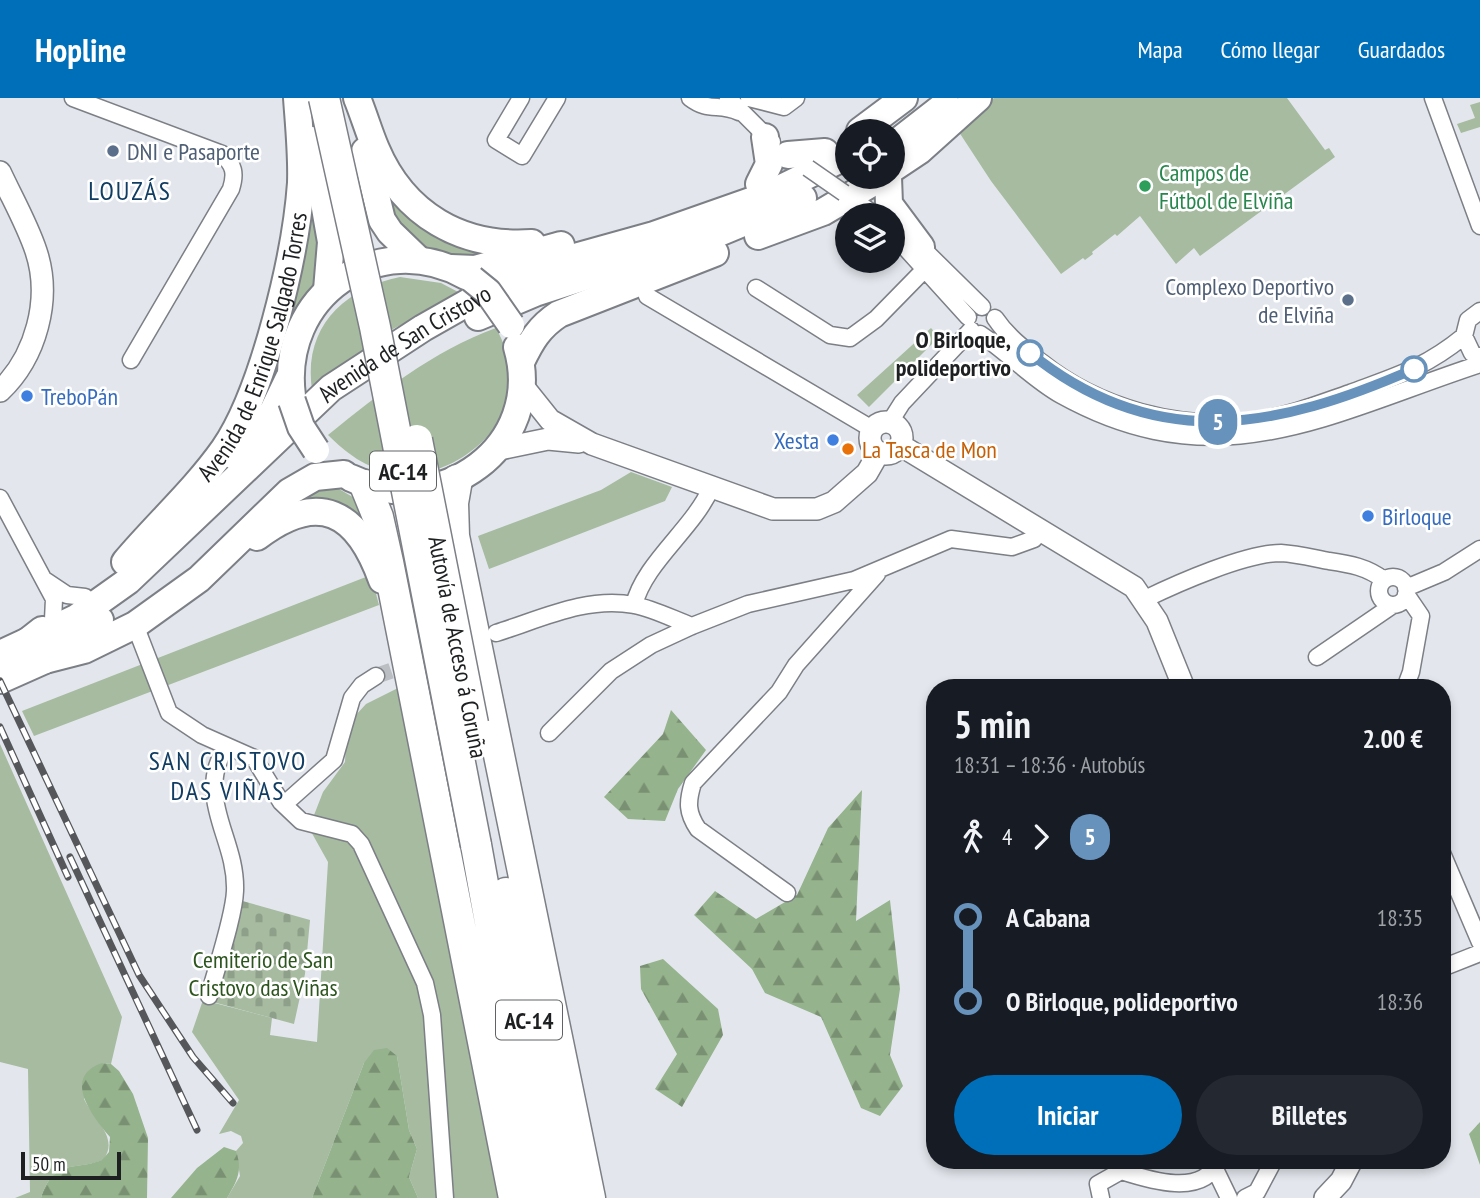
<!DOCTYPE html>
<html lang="es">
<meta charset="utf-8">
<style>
:root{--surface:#171b24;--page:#242831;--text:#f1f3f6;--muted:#9ea1a6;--accent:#006fb9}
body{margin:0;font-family:"PT Sans Narrow",sans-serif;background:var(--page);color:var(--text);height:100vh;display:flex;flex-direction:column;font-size:26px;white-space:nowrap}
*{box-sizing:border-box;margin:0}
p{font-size:23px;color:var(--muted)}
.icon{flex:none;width:38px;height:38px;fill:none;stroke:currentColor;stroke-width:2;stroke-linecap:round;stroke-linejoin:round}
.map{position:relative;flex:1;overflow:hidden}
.drawer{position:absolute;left:926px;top:581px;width:525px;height:490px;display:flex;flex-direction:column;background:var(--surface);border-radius:28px;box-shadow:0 4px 10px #0003}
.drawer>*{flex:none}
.badge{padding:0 14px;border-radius:23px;font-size:24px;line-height:46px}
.fabs{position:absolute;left:835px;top:21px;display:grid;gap:14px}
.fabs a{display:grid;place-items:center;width:70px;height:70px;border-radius:50%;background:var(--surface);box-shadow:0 4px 10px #0003;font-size:35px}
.scale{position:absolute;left:21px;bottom:18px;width:100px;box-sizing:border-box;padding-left:7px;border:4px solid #1d1f21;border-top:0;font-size:19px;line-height:24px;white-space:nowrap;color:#1d1f21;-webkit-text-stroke:5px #fff;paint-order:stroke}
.map>.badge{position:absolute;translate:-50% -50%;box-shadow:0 0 0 4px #fff}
.legs{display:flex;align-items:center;gap:10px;height:77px;padding:0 28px;font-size:23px}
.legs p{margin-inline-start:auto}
.head{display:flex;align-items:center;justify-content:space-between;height:119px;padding:0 28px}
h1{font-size:38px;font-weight:600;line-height:52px}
.action{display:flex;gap:14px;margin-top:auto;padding:14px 28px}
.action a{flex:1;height:80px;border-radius:42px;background:var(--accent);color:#fff;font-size:28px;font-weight:600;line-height:80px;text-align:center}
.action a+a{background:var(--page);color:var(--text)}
ul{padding:0 28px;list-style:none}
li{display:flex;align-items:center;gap:24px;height:84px;font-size:26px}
li i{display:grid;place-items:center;width:10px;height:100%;margin:0 9px;background:currentColor}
li i::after{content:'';width:18px;height:18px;margin:-9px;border:5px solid;border-radius:50%;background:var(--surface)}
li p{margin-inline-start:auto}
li:first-child i{background:linear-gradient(#0000 50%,currentColor 0)}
li:last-child i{background:linear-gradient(currentColor 50%,#0000 0)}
header{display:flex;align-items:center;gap:42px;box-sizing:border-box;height:98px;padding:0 35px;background:var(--accent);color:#fff}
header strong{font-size:33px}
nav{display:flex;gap:38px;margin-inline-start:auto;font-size:24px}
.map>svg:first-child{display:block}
</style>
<header>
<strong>Hopline</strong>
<nav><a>Mapa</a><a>Cómo llegar</a><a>Guardados</a></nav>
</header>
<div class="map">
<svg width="1480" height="1100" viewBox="0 0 1480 1100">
<defs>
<pattern id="forest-firs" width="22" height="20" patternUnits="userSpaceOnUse" patternTransform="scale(1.75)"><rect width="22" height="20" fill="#95b38c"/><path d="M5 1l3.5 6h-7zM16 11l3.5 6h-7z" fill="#799172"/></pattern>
<pattern id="cemetery-stones" width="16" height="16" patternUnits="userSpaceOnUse" patternTransform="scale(1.75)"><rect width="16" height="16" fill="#a6bb9f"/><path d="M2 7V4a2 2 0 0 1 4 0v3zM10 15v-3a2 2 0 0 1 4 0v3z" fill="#8ea089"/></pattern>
</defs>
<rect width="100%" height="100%" fill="#e3e7ed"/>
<!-- grass -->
<path fill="#a6bb9f" d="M994,0h293l38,52 4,-2 6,9 -135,99 -6,-8 -18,16 -36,-48 -23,20 -2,-2 -23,18 1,2 -8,6 -2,-2 -22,16 -70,-93 -34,-52z
M1480,4v25l-19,6 -4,-9 18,-6 -5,-13z
M382,73l11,16 113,63 -35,10 -55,-16 -22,-20z
M307,96l14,20 -2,65 -29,42 -8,25 -5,41 -37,47z
M400,179l41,6 21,11 -75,38 -75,58c-9,-62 31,-101 88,-113z
M496,230c9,17 15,32 15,52 0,55 -65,103 -119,93 -26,-5 -46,-20 -64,-38 52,-42 105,-84 168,-107z
M931,230l8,9 -70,70 -12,-12z
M631,374l41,15 -7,14 -176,68 -11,-33 123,-46z
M334,388l22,13 16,32 -78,-24 2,-11z
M371,477l8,30 -345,131 -12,-25z
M400,589l100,511h-82l-9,-21 8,-28 -8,-19 -12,-74 -33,7 -52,135h-85l13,-22 -4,-25 7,-8 -2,-7 -10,-5 -12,3 20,-34 -47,-68 11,-32 69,18 -2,17 47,7 11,-180 -19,-34 14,-36 22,-30 1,-22 9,-24 11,-12z
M0,646l122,273 -11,47 -9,-1 -18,36c10,21 36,39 19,61 -29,11 -49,-2 -62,38h-26l15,-6 -2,-123 -28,-7z"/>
<!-- forest -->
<path fill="url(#forest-firs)" d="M671,612l35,40 -28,39 -13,32 -37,-2 -24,-22 59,-63z
M862,692l-6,131 34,-21 10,89 -10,66 13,31 -23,30 -19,-8 -40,-91 -56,-24 -13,-24 -58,-54 21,-24 41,28 41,-24 31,-67z
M663,861l55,50 5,26 -41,72 -27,-18 22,-35 -36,-65 -1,-23z
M387,950l10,8 12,74 8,19 -8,28 9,21h-106l52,-135 10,-13z
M102,965l9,1 8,7 14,23 15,44 -1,60h-106c13,-40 33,-27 61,-38l7,-8 1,-15c-17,-20 -49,-60 -8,-74z
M1480,1024v43l-11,-31z
M224,1049l12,4c7,20 1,30 -9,47h-56l26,-30z"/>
<!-- cemetery -->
<path fill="url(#cemetery-stones)" d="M239,802l71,20 -5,54 -11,50 -81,-22z"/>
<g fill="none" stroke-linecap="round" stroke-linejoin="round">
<!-- minor-tunnel -->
<path stroke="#bbbfc4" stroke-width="16" stroke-dasharray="16 8" stroke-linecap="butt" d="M376,578l68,-24"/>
<defs>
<path id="minor" d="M73,0l149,56c12,11 14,19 9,35l-100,171
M521,0l-25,42 26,16 35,-58
M690,0c18,14 29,5 49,14
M728,0l44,44
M749,0l35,9 12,-9
M1433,0l47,128
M844,95l31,22
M892,135l76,84
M917,145l65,64
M756,190l74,47 20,3 26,-19 49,-50
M647,198l225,133
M1480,213l-12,9 -4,16 8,17 8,4
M995,220c12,18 29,31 46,44 58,47 138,67 211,59 34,-4 66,-17 98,-28 46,-17 75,-25 114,-57
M980,236c29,19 51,44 81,61 157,87 267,19 419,-31
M890,324l12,-19 69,-73
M0,400l54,101 -1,21
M1379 493a14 14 0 1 1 28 0a14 14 0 1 1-28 0Z
M46,483l21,14 18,2
M1406,490l38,-16 36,-23
M1145,501c33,-16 101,-46 136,-46 16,1 32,5 48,8 21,3 38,6 55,19
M634,507c10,-42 59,-76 77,-117
M135,527l34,88 33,22 52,23 27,44 20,19 51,13 9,10 64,139 7,32 13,183
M496,535c45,-14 90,-37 138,-28 20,4 39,14 58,21
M1317,559l76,-52
M1405,590l6,-16 10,-56 -15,-22
M549,635l62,-62 40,-26 41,-19 56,-22 106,-24 97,-41 61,8 22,-8 7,-10
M281,704l8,-2 45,-40 18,-62 10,-13 14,-9
M1442,755l38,89
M787,795l-89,-64c-11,-16 -11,-27 -5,-46l86,-91 17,-27 81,-91
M1442,870l38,-15
M209,898c7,-27 25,-79 26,-105 2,-54 -41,-91 -9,-145
M1215,1071l14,29
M1101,1100l-3,-14 23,-13c28,9 84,27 97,-11
M1245,1100l12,-6 17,-32"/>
<path id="tertiary" d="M0,74c12,26 27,52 36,79 16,48 0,106 -36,140
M522,287l28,35 42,24 181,65h44l17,-7 33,-29 12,-21
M870 340a16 16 0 1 1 32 0a16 16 0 1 1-32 0Z
M900,347l234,142 23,34 27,67
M495,352l53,-11 31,3
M1325,1100l16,-17 11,-21"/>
<g id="primary">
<path d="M357,0c7,17 12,35 19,51 28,66 86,99 156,94"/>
<path d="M860,33l44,-33"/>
<path d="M313,42l18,102 -4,48"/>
<path d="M892,48l54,-42"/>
<path d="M365,53l17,69 8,12 28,27"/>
<path d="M788,57l37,-3"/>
<path d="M892,71l27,-18 59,-53"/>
<path d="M888,79l1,27 32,43"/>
<path d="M759,86l10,-20 -4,-27"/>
<path d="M758,138l65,-24 59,-35"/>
<path d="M451,170l24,1 86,-24"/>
<path d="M478,219l57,-24 179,-58 89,-37"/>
<path d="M521,264c10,-21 18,-35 38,-48l156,-61"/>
<path d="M292,298c-13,-100 85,-169 174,-120"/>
<path d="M234,358l39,-45 16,-33"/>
<path d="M351,380c89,43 195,-32 166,-131"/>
<path d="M257,439c62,-47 100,-26 125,43"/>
<path id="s1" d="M125,464c32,-38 70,-72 99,-113 40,-58 72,-195 77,-266 1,-28 -2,-57 -4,-85"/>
<path id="s2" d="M28,543l48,-23 52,-37 203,-193 92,-60 74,-42 60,-24 97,-27 111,-39 82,-40"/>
<path d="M0,556l28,-13 14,-11"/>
<path d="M45,562l55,-40"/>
<path d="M0,582l45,-20 39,-10 51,-25 64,-46 90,-87 26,-15 29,-3"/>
</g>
<path id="motorway" d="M457,382l-4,23 1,33 136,662
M365,387l13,32 10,45 126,636
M476,747l64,353
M506,795l59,305"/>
</defs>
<!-- minor casing -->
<use href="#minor" stroke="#7c7f85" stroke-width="19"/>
<!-- tertiary casing -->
<use href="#tertiary" stroke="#7c7f85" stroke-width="24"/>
<!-- primary casing -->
<use href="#primary" stroke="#7c7f85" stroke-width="30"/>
<!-- motorway casing -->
<use href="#motorway" stroke="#7c7f85" stroke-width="33"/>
<!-- minor -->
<use href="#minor" stroke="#fff" stroke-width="16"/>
<!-- tertiary -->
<use href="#tertiary" stroke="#fff" stroke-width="21"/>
<!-- primary -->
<use href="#primary" stroke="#fff" stroke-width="26"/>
<!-- motorway -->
<use href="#motorway" stroke="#fff" stroke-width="30"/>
<defs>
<path id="rail" d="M0,583l139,294 54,82 40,46
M0,629l68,150
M70,759l127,273"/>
</defs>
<!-- rail casing -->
<use href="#rail" stroke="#55575b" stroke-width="7"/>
<!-- rail -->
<use href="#rail" stroke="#fff" stroke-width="4.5" stroke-dasharray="13" stroke-linecap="butt"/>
<defs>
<path id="minor-bridge" d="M808,70l36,25"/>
<path id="primary-bridge" d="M472,181l16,13 23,33
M292,303l9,26 15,23"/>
<path id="motorway-bridge" d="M324,0l51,229 101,518
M417,342l56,284"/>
</defs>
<!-- minor-bridge casing -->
<use href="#minor-bridge" stroke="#7c7f85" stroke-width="19" stroke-linecap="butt"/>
<!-- primary-bridge casing -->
<use href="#primary-bridge" stroke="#7c7f85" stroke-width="30" stroke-linecap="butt"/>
<!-- motorway-bridge casing -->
<use href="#motorway-bridge" stroke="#7c7f85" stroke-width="33" stroke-linecap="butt"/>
<!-- minor-bridge -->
<use href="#minor-bridge" stroke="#fff" stroke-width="16"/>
<!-- primary-bridge -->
<use href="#primary-bridge" stroke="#fff" stroke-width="26"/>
<!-- motorway-bridge -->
<use href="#motorway-bridge" stroke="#fff" stroke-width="30"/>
</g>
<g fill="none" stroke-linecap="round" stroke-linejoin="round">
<defs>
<path id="line-1" d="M1030,255c125,101 247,76 384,16"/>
</defs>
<!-- line-1 casing -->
<use href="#line-1" stroke="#fff" stroke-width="16"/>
<!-- line-1 -->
<use href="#line-1" stroke="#6792bc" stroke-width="10"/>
</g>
<!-- markers -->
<g fill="#5c6f8a" stroke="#fff" stroke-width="2.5">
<circle cx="113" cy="53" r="7"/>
<circle cx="1348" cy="202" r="7"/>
</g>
<circle fill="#2e9e5b" stroke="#fff" stroke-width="2.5" cx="1145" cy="88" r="7"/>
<g fill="#fff" stroke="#6792bc" stroke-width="3.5">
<circle cx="1030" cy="255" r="12"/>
<circle cx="1414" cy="271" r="12"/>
</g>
<g fill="#3f7fe0" stroke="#fff" stroke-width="2.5">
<circle cx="27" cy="298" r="7"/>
<circle cx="833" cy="342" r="7"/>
<circle cx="1368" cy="418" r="7"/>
</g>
<circle fill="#e8710a" stroke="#fff" stroke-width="2.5" cx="848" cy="351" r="7"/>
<g text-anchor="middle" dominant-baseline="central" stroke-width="5" stroke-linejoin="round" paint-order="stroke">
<!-- shield labels -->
<g fill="#fff" stroke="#616264" stroke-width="2">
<rect x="370" y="353.5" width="66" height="39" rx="5"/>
<rect x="496" y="902.5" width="66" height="39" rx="5"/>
</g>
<g font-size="23" font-weight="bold" fill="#1d1f21">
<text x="403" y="373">AC-14</text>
<text x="529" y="922">AC-14</text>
</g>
<!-- service labels -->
<g font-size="24" fill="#4e5e75" stroke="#fff" text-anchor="start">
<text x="127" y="53">DNI e Pasaporte</text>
<text x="1334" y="188" text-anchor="end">Complexo Deportivo<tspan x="1334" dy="28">de Elviña</tspan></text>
</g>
<!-- leisure labels -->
<g font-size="24" fill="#27864d" stroke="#fff" text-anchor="start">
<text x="1159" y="74">Campos de<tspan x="1159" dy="28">Fútbol de Elviña</tspan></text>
</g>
<!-- stop labels -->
<g font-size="24" font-weight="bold" fill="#1d1f21" stroke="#fff" text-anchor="end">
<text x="1011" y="241">O Birloque,<tspan x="1011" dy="28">polideportivo</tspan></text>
</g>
<!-- street labels -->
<g font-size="24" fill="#1d1f21" stroke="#fff">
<text stroke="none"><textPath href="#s1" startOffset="257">Avenida de Enrique Salgado Torres</textPath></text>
<text stroke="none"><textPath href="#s2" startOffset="483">Avenida de San Cristovo</textPath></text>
<text transform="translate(458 549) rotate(79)">Autovía de Acceso á Coruña</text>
</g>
<!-- shop labels -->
<g font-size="24" fill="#366cbe" stroke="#fff" text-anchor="start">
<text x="41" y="298">TreboPán</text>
<text x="819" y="342" text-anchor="end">Xesta</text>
<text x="1382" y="418">Birloque</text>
</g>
<!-- food labels -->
<g font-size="24" fill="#c56008" stroke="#fff" text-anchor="start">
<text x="862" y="351">La Tasca de Mon</text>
</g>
<!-- park labels -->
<g font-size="24" fill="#2c541d" stroke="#fff">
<text x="263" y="861">Cemiterio de San<tspan x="263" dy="28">Cristovo das Viñas</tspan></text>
</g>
<!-- neighbourhood labels -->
<g font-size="26" letter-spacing="2" fill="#113d62" stroke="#fff">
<text x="130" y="92">LOUZÁS</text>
<text x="228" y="662">SAN CRISTOVO<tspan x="228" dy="30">DAS VIÑAS</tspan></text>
</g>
</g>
</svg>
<div class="fabs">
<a><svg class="icon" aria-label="locate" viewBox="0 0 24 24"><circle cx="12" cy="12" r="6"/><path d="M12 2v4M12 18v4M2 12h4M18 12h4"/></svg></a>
<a><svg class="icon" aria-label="layers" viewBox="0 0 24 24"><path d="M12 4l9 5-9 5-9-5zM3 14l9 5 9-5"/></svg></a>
</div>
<div class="scale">50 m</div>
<b class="badge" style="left:1218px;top:324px;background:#6792bc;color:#fff">5</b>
<section class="drawer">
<div class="head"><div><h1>5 min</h1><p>18:31 – 18:36 · Autobús</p></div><b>2.00 €</b></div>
<div class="legs"><svg class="icon" aria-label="walk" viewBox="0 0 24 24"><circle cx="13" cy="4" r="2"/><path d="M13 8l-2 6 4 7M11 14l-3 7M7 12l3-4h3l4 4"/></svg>4<svg class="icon" aria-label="forward" viewBox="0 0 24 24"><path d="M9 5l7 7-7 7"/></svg><b class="badge" style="background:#6792bc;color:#fff">5</b></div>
<ul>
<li><i style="color:#6792bc"></i><b>A Cabana</b><p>18:35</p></li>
<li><i style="color:#6792bc"></i><b>O Birloque, polideportivo</b><p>18:36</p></li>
</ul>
<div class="action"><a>Iniciar</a><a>Billetes</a></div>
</section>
</div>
